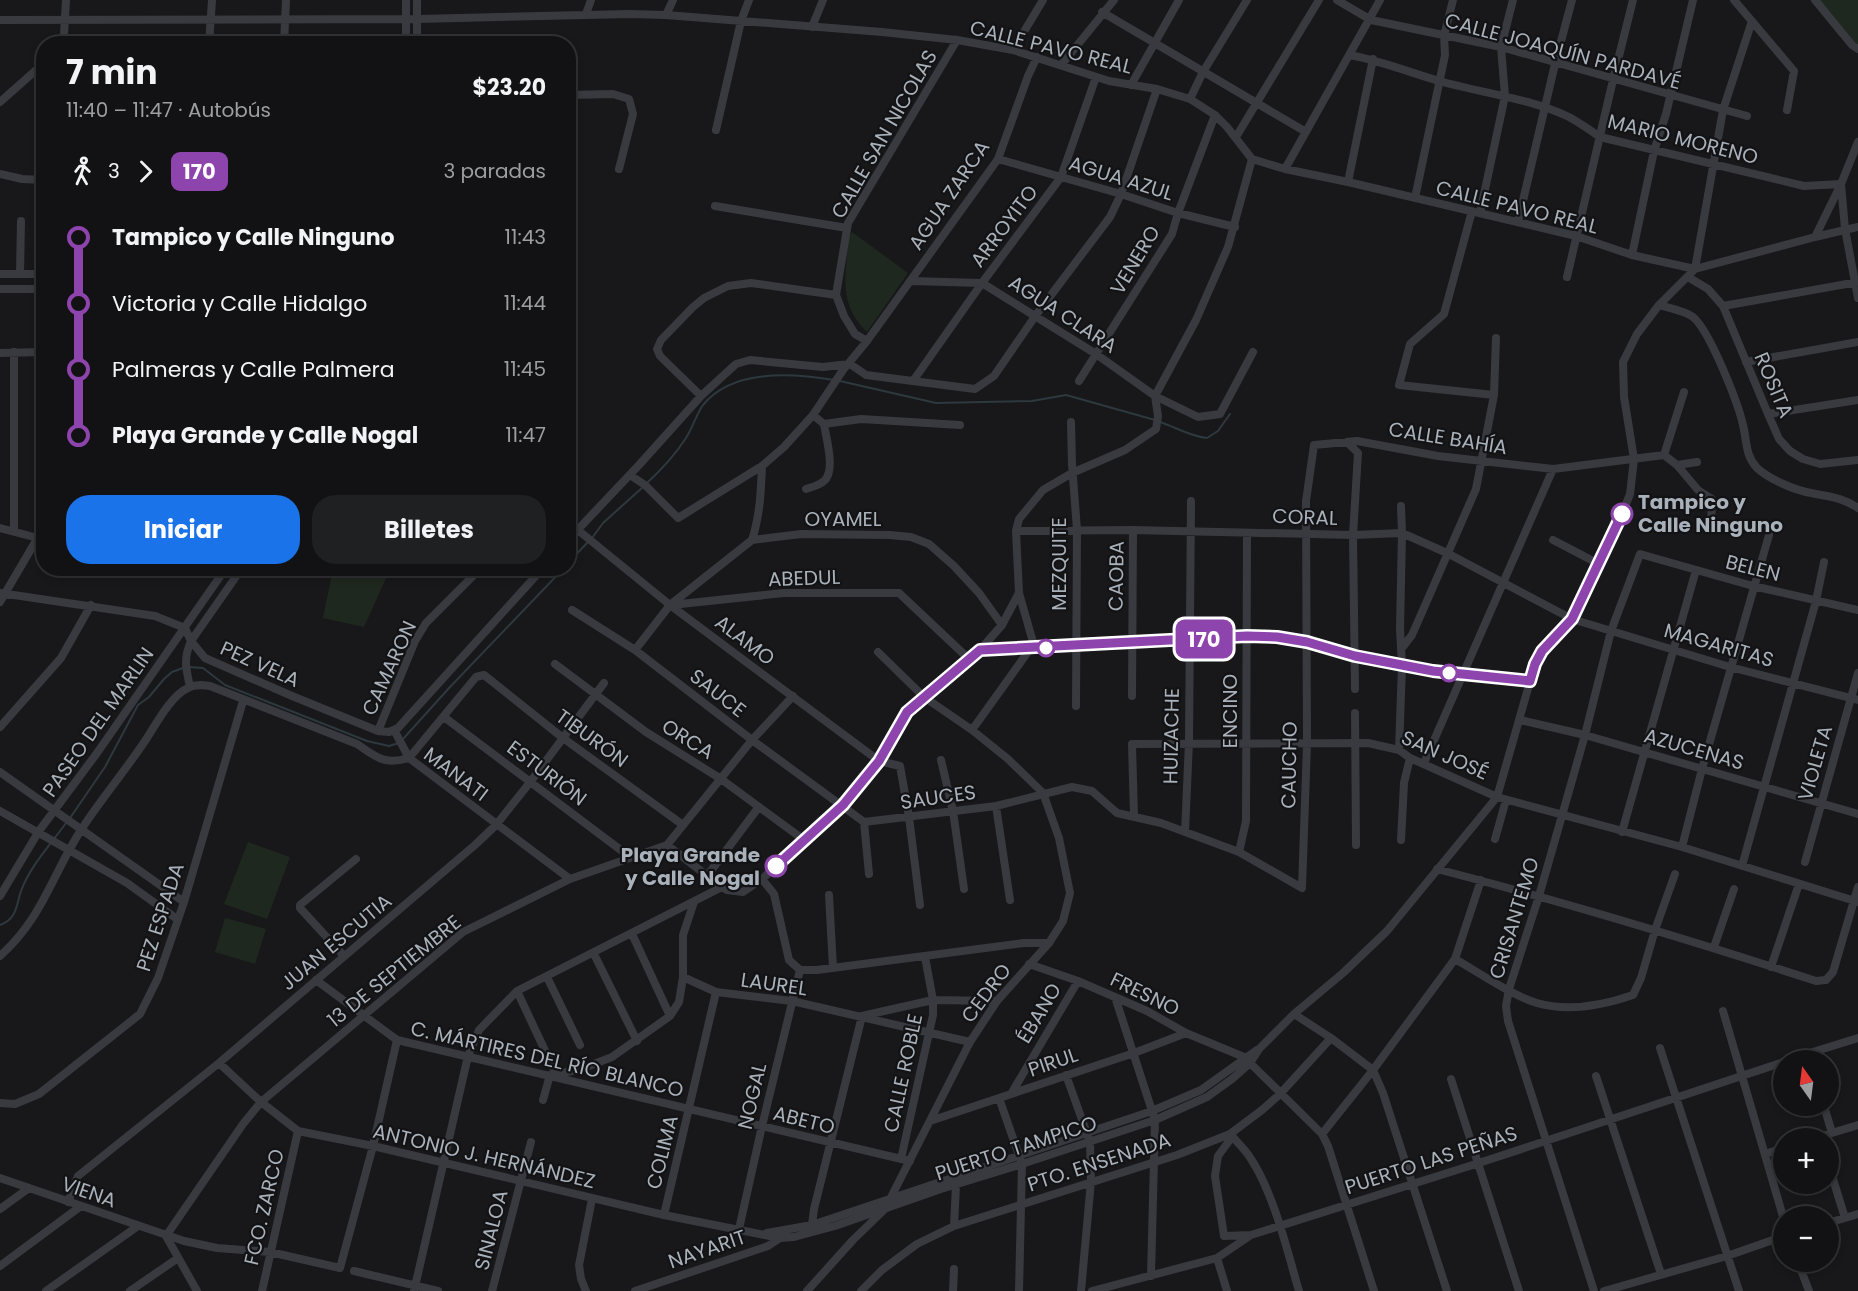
<!DOCTYPE html>
<html lang="es">
<meta charset="utf-8">
<style>
:root{--surface:#121214;--page:#1f2022;--text:#f1f3f6;--muted:#9c9ea0;--line:#313234;--accent:#1a73e8}
body{margin:0;font-family:Poppins,sans-serif;background:var(--page);color:var(--text);height:100vh;display:flex;flex-direction:column;font-size:22px;white-space:nowrap}
*{box-sizing:border-box;margin:0}
p{font-size:20px;color:var(--muted)}
.icon{flex:none;width:33px;height:33px;fill:none;stroke:currentColor;stroke-width:2;stroke-linecap:round;stroke-linejoin:round}
.map{position:relative;flex:1;overflow:hidden}
.details{position:absolute;left:36px;top:36px;width:540px;height:540px;display:flex;flex-direction:column;background:var(--surface);border-radius:24px;box-shadow:0 3px 9px #0003,0 0 0 2px var(--line)}
.details>*{flex:none}
.badge{padding:0 12px;border-radius:9px;font-size:21px;line-height:39px}
.needle{width:39px;rotate:346deg}
.controls{position:absolute;left:1773px;top:1050px;display:grid;gap:12px}
.controls a{display:grid;place-items:center;width:66px;height:66px;border-radius:50%;background:var(--surface);box-shadow:0 3px 9px #0003,0 0 0 2px var(--line);font-size:30px}
.map>.badge{position:absolute;translate:-50% -50%;box-shadow:0 0 0 3px #fff}
.legs{display:flex;align-items:center;gap:9px;height:66px;padding:0 30px;font-size:20px}
.legs p{margin-inline-start:auto}
.summary{display:flex;align-items:center;justify-content:space-between;height:102px;padding:0 30px}
h1{font-size:33px;font-weight:700;line-height:45px}
.action{display:flex;gap:12px;margin-top:auto;padding:12px 30px}
.action a{flex:1;height:69px;border-radius:24px;background:var(--accent);color:#fff;font-size:24px;font-weight:700;line-height:69px;text-align:center}
.action a+a{background:var(--page);color:var(--text)}
ul{padding:0 30px;list-style:none}
li{display:flex;align-items:center;gap:21px;height:66px;font-size:22px}
li i{display:grid;place-items:center;width:9px;height:100%;margin:0 8px;background:currentColor}
li i::after{content:'';width:15px;height:15px;margin:-8px;border:4px solid;border-radius:50%;background:var(--surface)}
li p{margin-inline-start:auto}
li:first-child i{background:linear-gradient(#0000 50%,currentColor 0)}
li:last-child i{background:linear-gradient(currentColor 50%,#0000 0)}
.map>svg:first-child{display:block}
</style>
<div class="map">
<svg width="1858" height="1291" viewBox="0 0 1858 1291">
<rect width="100%" height="100%" fill="#18181a"/>
<!-- green -->
<path fill="#1f281f" d="M1819,0h39v44l-4,-2z
M852,232l56,41 -41,59c-30,-29 -21,-59 -18,-96z
M333,569h57l-26,58 -41,-9z
M248,842l42,15 -23,62 -43,-15z
M225,918l41,11 -11,35 -40,-12z"/>
<g fill="none" stroke-linecap="round" stroke-linejoin="round">
<!-- stream -->
<path stroke="#2d393f" stroke-width="2" d="M840,381l96,22 96,-2 34,-6 89,25
M1160,422c15,5 32,15 47,16l11,-7 12,-17
M647,483c15,-14 28,-28 39,-45 7,-11 10,-23 17,-33 29,-36 90,-32 131,-25
M592,538l11,-15 40,-36
M568,563l20,-21
M189,667l14,1 22,17 142,56 22,5 10,-3
M403,739l47,-52 114,-119
M70,818l35,-51 33,-62 11,-8 15,-18 8,-7 11,-4
M0,925c17,-6 16,-19 21,-34 9,-25 30,-47 45,-68"/>
<!-- minor -->
<path stroke="#383a3f" stroke-width="8" d="M406,0v44
M1337,0l34,20 130,27 246,69
M1734,0l60,71 -7,39
M1815,0l37,45 6,4
M1102,12l204,120
M586,14l5,-14
M666,15l7,-15
M0,20l417,-1 212,-5 37,1 216,17 75,8 56,10 96,31 48,8 33,10 25,16 12,12 25,32 33,10 63,13 228,54 56,19 63,14 120,-32 26,-53 17,-42
M812,27l11,-27
M62,44l2,-9 2,-35
M209,44l3,-44
M284,44l2,-44
M417,44v-44
M1013,50l30,-50
M1350,55c31,6 59,17 89,26 43,12 90,17 130,36 11,6 21,13 31,20l204,49 37,-2 4,45 13,69
M1062,64l52,-64
M1131,85l48,-85
M568,95l45,-1 16,5 4,15 -14,55
M1190,99l13,-27 44,-72
M0,102l44,-39
M716,130l25,-109 8,-21
M1236,137l83,-137
M998,159l123,35 57,19 57,14
M1285,169l95,-169
M0,174l22,5 22,1
M1348,182l25,-123
M1415,198l30,-143 -1,-19 9,-36
M715,206l132,22
M1472,211l-28,103 -34,30 -11,41 95,10
M1480,213l25,-117 -4,-49 12,-47
M1518,222l37,-158 17,-64
M1815,237l43,-10
M1632,255l22,-104 12,-37 27,-114
M0,274h44
M20,274l1,-53
M1567,277l46,-197 20,-80
M1688,277l20,12 15,17 45,108 11,25 11,12 13,8 17,5 38,-4
M910,281l72,2 114,71 59,42 43,21 22,-3 33,-62
M0,289h44
M1659,305c10,3 26,6 34,12 17,14 45,86 50,108 4,16 2,30 14,43 12,11 37,22 54,25 18,4 31,4 47,15
M1723,306l135,-24
M867,341l-12,-7 -11,-18 -8,-21 12,-72 109,-183
M0,353l44,-1
M1746,362l112,-20
M850,364l16,11 109,14 19,-13 42,-61 74,-98 11,-23 36,-105
M913,381l69,-98 79,-106 35,-100
M1079,381l93,-147 6,-21 37,-98
M701,396l-41,-40 -3,-7 4,-9 32,-33 11,-9 24,-12 23,-3 85,12
M1768,414l90,-14
M813,415l11,9 37,-5 99,6
M1071,422l1,42 5,66 -1,176
M1347,442l11,11 -5,82 2,154
M1664,455l20,-63
M1677,465l21,25 14,9 -1,27
M630,475l15,10 33,33 84,-52 22,-19 29,-32 30,-45 24,-29 131,-182 30,-83 9,-19
M806,489c6,-2 14,-4 18,-8 12,-10 2,-43 0,-57
M568,522l102,83 209,156 21,5 9,51 11,88
M0,528l38,10
M14,531v-179
M1016,531l117,-1 220,5 49,-2 45,20 125,66 158,48 128,33
M568,540l71,-75 62,-69 35,-32 14,-4 73,7 26,-3
M752,540c8,-25 9,-49 10,-74
M1553,540l46,24
M0,593l155,23 30,12 6,13 14,17 87,38 86,35 11,1 9,-4 145,-160
M1019,593l16,56
M0,602l44,-75
M671,605l113,-12h115l71,67
M572,610l63,40 117,90 112,82 132,-16 76,-19 20,4 25,22 44,10 78,29 63,36 5,-144 -1,-243 8,-56 43,-4 81,15 115,13 111,-14 13,10 20,-3
M1402,648l10,-13 64,-146 18,-94 2,-57
M635,650l35,-45 82,-65 49,-6 89,1 21,2 18,7 25,22 25,27 23,32
M980,650l267,-14 30,1 30,5 48,13 78,16 97,10
M555,664l91,68 75,47 83,61
M190,687c-4,-19 -7,-28 1,-46l51,-73
M1132,696l1,-166
M1355,713l1,132
M444,717l186,140
M1520,720l65,15 273,79
M0,727l61,-69 30,-53
M394,730l15,28 161,121
M972,730l58,-81
M378,731l37,-90 11,-18 55,-55
M1399,750l3,-84 -2,-37 2,-96 -1,-27
M409,758l67,-81 8,-2 79,63 120,87
M941,760l12,51 11,78
M1424,763l129,-294
M0,772l184,130
M996,806l14,94
M0,811l127,72 50,36
M1134,816l-2,-72 236,-1 31,7 11,8 87,39 185,50 176,55
M864,822l5,52
M1185,832l4,-90 2,-241
M1622,832l74,-262
M1495,839l11,-39
M1401,840l3,-57 6,-25
M667,845l55,42 5,3 16,2 19,-13 81,-74 36,-44 28,-49 73,-62 22,-25 17,-32 -3,-62 3,-12 24,-29 29,-17 53,-23 31,-21 2,-13 -3,-20 41,-76 32,-73 24,-88
M1682,847l20,-78 67,-234
M1239,852l7,-31 1,-288
M1805,862l53,-189
M1742,866l74,-265 8,-39
M1437,869c127,33 253,71 379,112l10,-1 7,-8 25,-85
M707,876l51,-68
M762,879l12,15 15,66 11,10h17l207,-27h25
M829,895l4,73
M0,896l39,-65 58,-78 129,-185
M632,934l38,82
M1714,947l20,-58
M594,954l43,87
M0,956c42,-37 52,-81 81,-126 20,-31 44,-59 64,-89 10,-15 26,-46 43,-53 7,-4 15,-3 22,-2l147,58c20,14 27,21 52,14
M344,956l-44,-48v-3l56,-46
M1455,959c23,13 58,37 82,44 31,9 67,2 96,-8l8,-17 14,-48 20,-56
M1029,964l49,17 69,30 39,22 58,24 6,6 72,71 6,12 46,145
M1771,967l28,-83
M547,977l33,68
M683,977l33,15 76,9 178,41
M316,980l81,60 513,121
M517,991l39,83
M1115,997l40,123 -4,156
M1723,1011l61,209
M1294,1014l37,24 42,32 10,23 64,198
M1660,1048l79,243
M1787,1060l71,-22
M219,1063l42,39 37,29 75,15 291,69 116,23 14,-1 41,-11 106,-37 81,-25 133,-44 52,-23 25,-18 18,-16 9,-14 35,-35 49,-41 44,-42 110,-134 38,-133 7,-13 30,-32 50,-105 8,-20 4,-35 -10,-62 -1,-35 14,-28 22,-29 36,-36 28,-159 29,-89
M553,1075l28,-6 31,-12 58,-41 9,-14 4,-25v-42l11,-33
M1066,1075l24,67 1,39 -10,110
M1596,1076l65,198
M1451,1079l68,212
M1011,1094l67,-113
M999,1098l23,66 -3,127
M543,1100l7,-25
M0,1103l15,1 24,-10 101,-80 18,-36 26,-76 59,-201
M1824,1106l8,27
M930,1121l204,-68 52,-20
M1230,1134c7,8 16,16 21,25 23,35 36,91 48,132
M1322,1134l51,-64 82,-111 26,-79
M1232,1137l-14,19 -3,20 9,60 27,-1
M1815,1138l43,-13
M1765,1154l19,-6
M901,1159l32,-144v-15l-8,-43
M1828,1163l17,55
M0,1178l184,63 33,7 53,4 70,16 33,-122 24,-106
M68,1202l10,-26 141,-113 256,-218 21,-20 35,-44 73,-98
M0,1209l29,-21
M664,1215l52,-223
M1828,1223l30,-9
M812,1225l2,-16 48,-193 71,-16 64,1
M954,1226l2,-41
M739,1229l23,-103 38,-156
M767,1233l45,-8 340,-114 49,-21 56,-40
M166,1236l77,-112 18,-22 202,-170 107,-53 97,-34 85,-105 41,-44
M166,1236l31,55
M1217,1258l10,33
M1798,1262l11,29
M0,1266l81,-60
M354,1271l84,20
M46,1291l92,-65
M130,1291l48,-33
M262,1291l36,-160
M414,1291l54,-235 11,-26 38,-39 205,-104
M492,1291l39,-149
M586,1291l-5,-12 -2,-14 13,-66
M635,1291l133,-45 12,-8v-4
M807,1291l46,-51 32,-31 85,-167 27,-41 52,-58 14,-22 7,-28 -11,-55 -16,-45 -35,-34 -36,-29 -48,-33 -46,-45
M861,1291l21,-21 35,-26 37,-18 223,-71 53,-21 32,-24 18,-16 51,-56
M953,1291l1,-22
M1092,1291l125,-33 34,-23 228,-72 305,-101
M1594,1291l-86,-270 -2,-15 3,-17 30,-93 46,-161 26,-104 29,-77 113,32 105,24
M1604,1291l123,-35 57,-20"/>
</g>
<g fill="none" stroke-linecap="round" stroke-linejoin="round">
<defs>
<path id="line-1" d="M776,866l67,-61 36,-44 28,-49 73,-62 267,-14 30,1 30,5 48,14 78,15 97,10 5,-17 7,-13 30,-32 50,-105"/>
</defs>
<!-- line-1 casing -->
<use href="#line-1" stroke="#fff" stroke-width="14"/>
<!-- line-1 -->
<use href="#line-1" stroke="#8e44ad" stroke-width="9"/>
</g>
<!-- markers -->
<g fill="#fff" stroke="#8e44ad" stroke-width="3">
<circle cx="1622" cy="514" r="10"/>
<circle cx="1046" cy="648" r="8"/>
<circle cx="1449" cy="673" r="8"/>
<circle cx="776" cy="866" r="10"/>
</g>
<g text-anchor="middle" dominant-baseline="central" stroke-width="4.5" stroke-linejoin="round" paint-order="stroke">
<!-- street labels -->
<g font-size="20" fill="#a9b1ba" stroke="#131315">
<text transform="translate(1051 47) rotate(14)">CALLE PAVO REAL</text>
<text transform="translate(1563 51) rotate(15)">CALLE JOAQUÍN PARDAVÉ</text>
<text transform="translate(884 134) rotate(-60)">CALLE SAN NICOLAS</text>
<text transform="translate(1683 139) rotate(14)">MARIO MORENO</text>
<text transform="translate(1121 178) rotate(17)">AGUA AZUL</text>
<text transform="translate(949 195) rotate(-56)">AGUA ZARCA</text>
<text transform="translate(1517 207) rotate(14)">CALLE PAVO REAL</text>
<text transform="translate(1004 226) rotate(-53)">ARROYITO</text>
<text transform="translate(1135 260) rotate(-59)">VENERO</text>
<text transform="translate(1063 314) rotate(33)">AGUA CLARA</text>
<text transform="translate(1774 385) rotate(67)">ROSITA</text>
<text transform="translate(1448 438) rotate(9)">CALLE BAHÍA</text>
<text transform="translate(1305 517) rotate(2)">CORAL</text>
<text x="843" y="519">OYAMEL</text>
<text transform="translate(1059 564) rotate(-90)">MEZQUITE</text>
<text transform="translate(1753 568) rotate(14)">BELEN</text>
<text transform="translate(1116 576) rotate(-89)">CAOBA</text>
<text transform="translate(804 578) rotate(-2)">ABEDUL</text>
<text transform="translate(745 640) rotate(37)">ALAMO</text>
<text transform="translate(1719 645) rotate(16)">MAGARITAS</text>
<text transform="translate(260 664) rotate(24)">PEZ VELA</text>
<text transform="translate(389 668) rotate(-65)">CAMARON</text>
<text transform="translate(718 693) rotate(38)">SAUCE</text>
<text transform="translate(1230 711) rotate(-90)">ENCINO</text>
<text transform="translate(98 722) rotate(-55)">PASEO DEL MARLIN</text>
<text transform="translate(1171 736) rotate(-89)">HUIZACHE</text>
<text transform="translate(592 738) rotate(36)">TIBURÓN</text>
<text transform="translate(688 739) rotate(32)">ORCA</text>
<text transform="translate(1694 749) rotate(16)">AZUCENAS</text>
<text transform="translate(1445 755) rotate(24)">SAN JOSÉ</text>
<text transform="translate(1815 763) rotate(-74)">VIOLETA</text>
<text transform="translate(1289 765) rotate(-89)">CAUCHO</text>
<text transform="translate(547 773) rotate(37)">ESTURIÓN</text>
<text transform="translate(456 774) rotate(37)">MANATI</text>
<text transform="translate(938 797) rotate(-8)">SAUCES</text>
<text transform="translate(160 917) rotate(-72)">PEZ ESPADA</text>
<text transform="translate(1514 918) rotate(-73)">CRISANTEMO</text>
<text transform="translate(336 942) rotate(-40)">JUAN ESCUTIA</text>
<text transform="translate(394 971) rotate(-39)">13 DE SEPTIEMBRE</text>
<text transform="translate(774 984) rotate(8)">LAUREL</text>
<text transform="translate(986 993) rotate(-53)">CEDRO</text>
<text transform="translate(1145 994) rotate(26)">FRESNO</text>
<text transform="translate(1039 1013) rotate(-59)">ÉBANO</text>
<text transform="translate(547 1059) rotate(13)">C. MÁRTIRES DEL RÍO BLANCO</text>
<text transform="translate(1053 1062) rotate(-19)">PIRUL</text>
<text transform="translate(903 1073) rotate(-78)">CALLE ROBLE</text>
<text transform="translate(752 1096) rotate(-77)">NOGAL</text>
<text transform="translate(804 1120) rotate(14)">ABETO</text>
<text transform="translate(1016 1148) rotate(-18)">PUERTO TAMPICO</text>
<text transform="translate(662 1152) rotate(-76)">COLIMA</text>
<text transform="translate(484 1156) rotate(13)">ANTONIO J. HERNÁNDEZ</text>
<text transform="translate(1431 1160) rotate(-18)">PUERTO LAS PEÑAS</text>
<text transform="translate(1099 1162) rotate(-18)">PTO. ENSENADA</text>
<text transform="translate(89 1192) rotate(19)">VIENA</text>
<text transform="translate(264 1207) rotate(-77)">FCO. ZARCO</text>
<text transform="translate(491 1230) rotate(-76)">SINALOA</text>
<text transform="translate(707 1249) rotate(-19)">NAYARIT</text>
</g>
<!-- stop labels -->
<g font-size="20" font-weight="bold" fill="#a9b1ba" stroke="#131315" text-anchor="start">
<text x="1638" y="502">Tampico y<tspan x="1638" dy="23">Calle Ninguno</tspan></text>
<text x="760" y="855" text-anchor="end">Playa Grande<tspan x="760" dy="23">y Calle Nogal</tspan></text>
</g>
</g>
</svg>
<div class="controls">
<a><svg class="needle" viewBox="-14 -14 28 28"><path d="M0-13l5 13h-10z" fill="#e53935"/><path d="M0 13l5-13h-10z" fill="#9c9ea0"/></svg></a>
<a>+</a>
<a>−</a>
</div>
<b class="badge" style="left:1204px;top:639px;background:#8e44ad;color:#fff">170</b>
<section class="details">
<div class="summary"><div><h1>7 min</h1><p>11:40 – 11:47 · Autobús</p></div><b>$23.20</b></div>
<div class="legs"><svg class="icon" aria-label="walk" viewBox="0 0 24 24"><circle cx="13" cy="4" r="2"/><path d="M13 8l-2 6 4 7M11 14l-3 7M7 12l3-4h3l4 4"/></svg>3<svg class="icon" aria-label="forward" viewBox="0 0 24 24"><path d="M9 5l7 7-7 7"/></svg><b class="badge" style="background:#8e44ad;color:#fff">170</b><p>3 paradas</p></div>
<ul>
<li><i style="color:#8e44ad"></i><b>Tampico y Calle Ninguno</b><p>11:43</p></li>
<li><i style="color:#8e44ad"></i><span>Victoria y Calle Hidalgo</span><p>11:44</p></li>
<li><i style="color:#8e44ad"></i><span>Palmeras y Calle Palmera</span><p>11:45</p></li>
<li><i style="color:#8e44ad"></i><b>Playa Grande y Calle Nogal</b><p>11:47</p></li>
</ul>
<div class="action"><a>Iniciar</a><a>Billetes</a></div>
</section>
</div>
